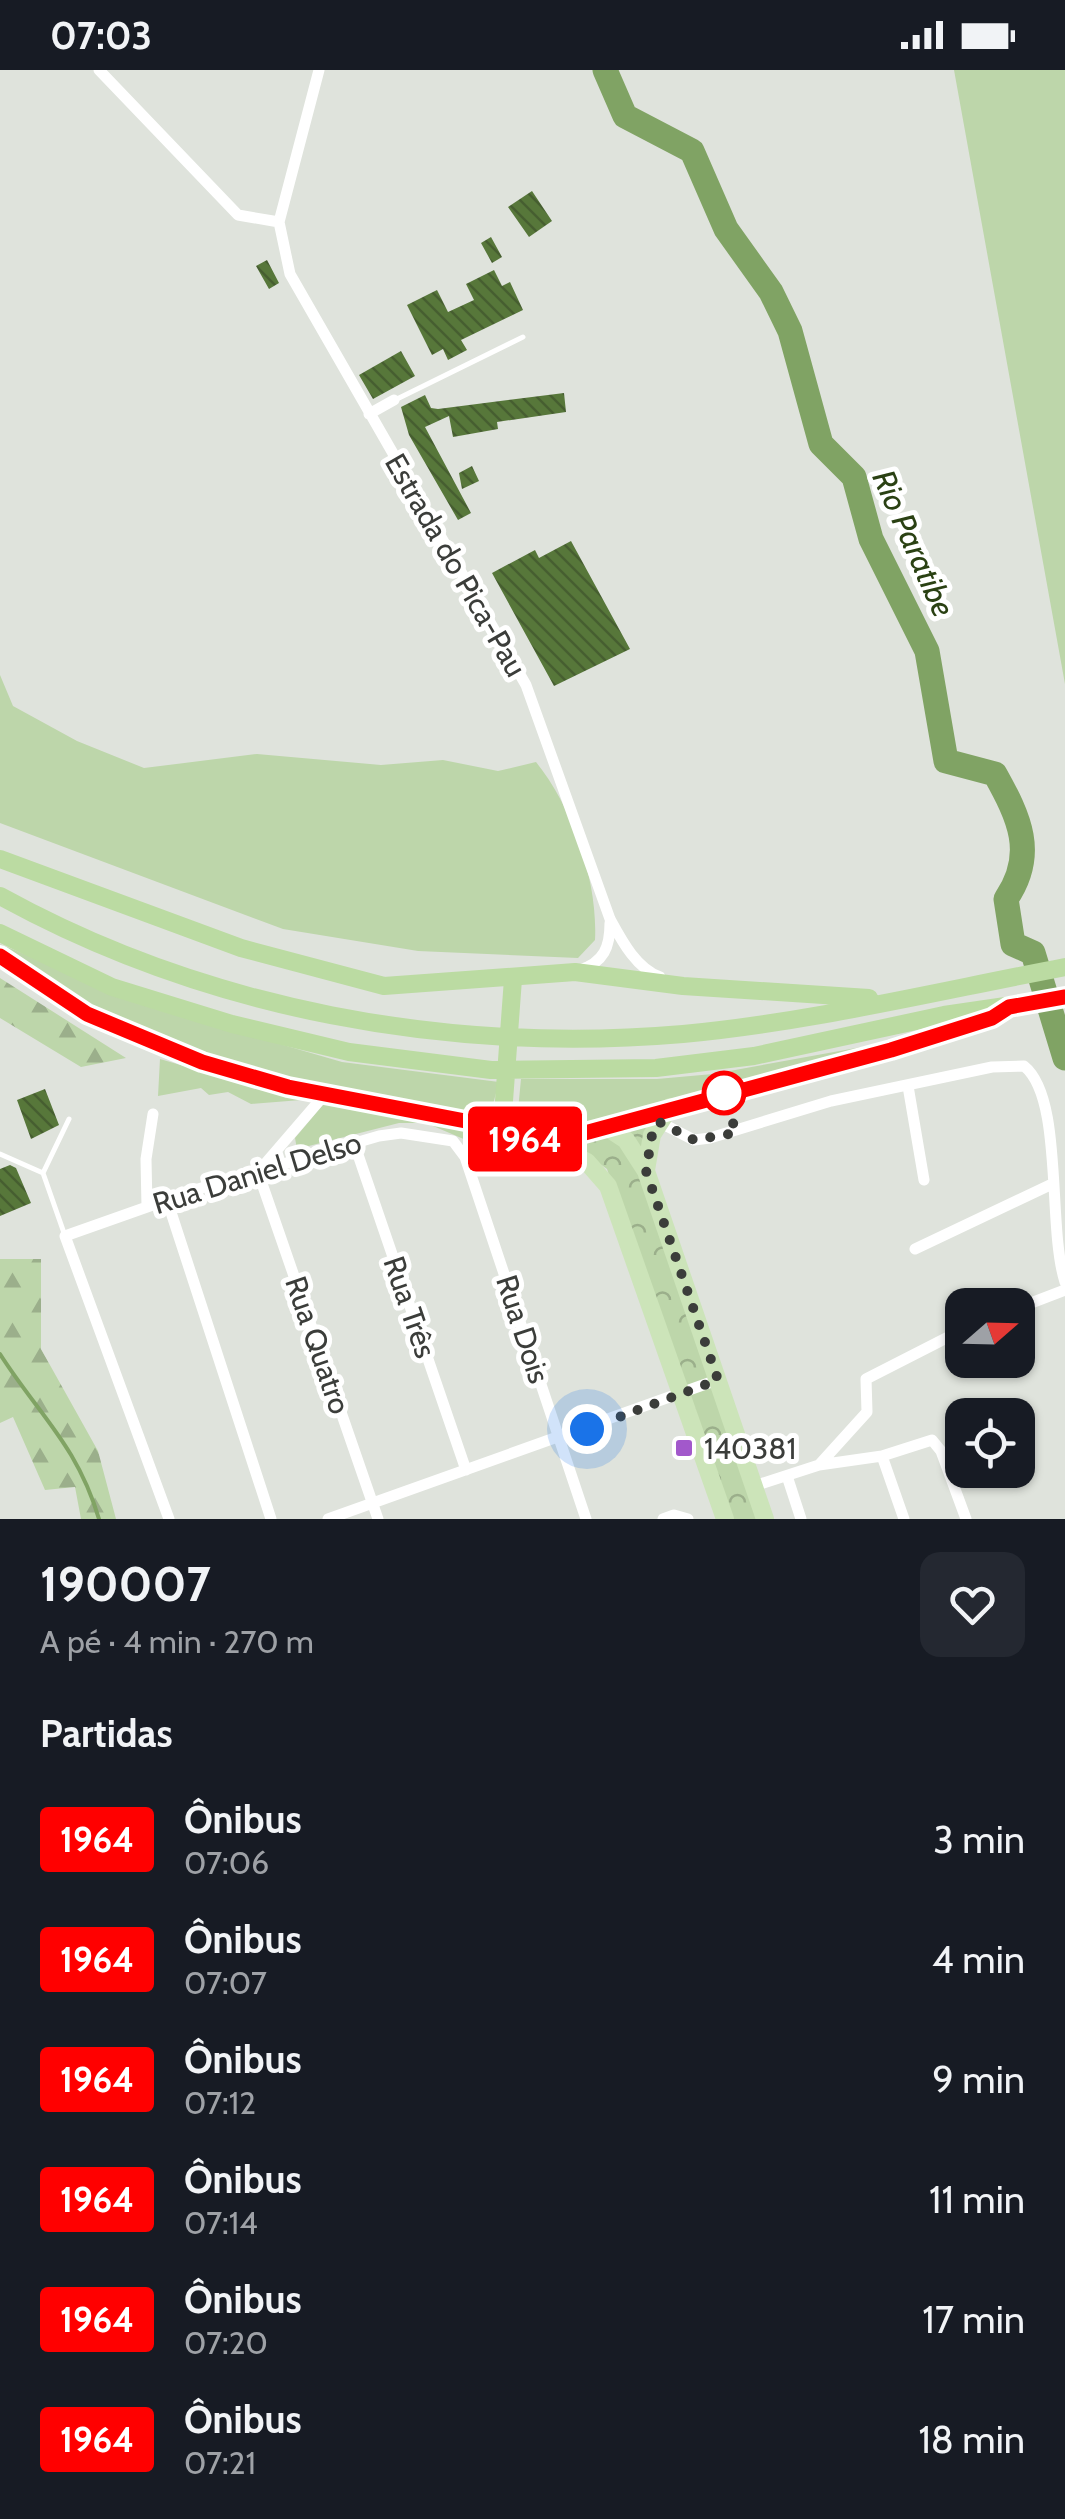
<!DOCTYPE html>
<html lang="pt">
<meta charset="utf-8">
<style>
:root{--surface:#171b24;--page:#242831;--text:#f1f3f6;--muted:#9ea1a6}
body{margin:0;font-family:Cabin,sans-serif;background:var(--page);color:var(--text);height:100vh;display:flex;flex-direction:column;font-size:38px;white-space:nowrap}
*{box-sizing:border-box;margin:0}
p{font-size:32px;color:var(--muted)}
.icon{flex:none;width:55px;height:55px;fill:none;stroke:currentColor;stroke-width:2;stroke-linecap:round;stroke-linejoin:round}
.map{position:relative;height:1449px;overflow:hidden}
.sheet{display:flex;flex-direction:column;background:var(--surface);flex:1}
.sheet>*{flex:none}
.badge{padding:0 20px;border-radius:8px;font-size:35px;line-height:65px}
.needle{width:65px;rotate:70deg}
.fabs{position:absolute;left:945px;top:1218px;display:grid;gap:20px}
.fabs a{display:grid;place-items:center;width:90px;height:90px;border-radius:20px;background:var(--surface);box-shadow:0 2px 8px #0004;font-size:50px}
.you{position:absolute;width:50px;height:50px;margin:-25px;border:8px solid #fff;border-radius:50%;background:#1a73e8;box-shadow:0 0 0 15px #1a73e833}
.map>.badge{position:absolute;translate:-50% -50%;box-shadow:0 0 0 5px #fff}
h2{padding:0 40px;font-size:38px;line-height:90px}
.round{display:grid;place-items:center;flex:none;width:105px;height:105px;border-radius:20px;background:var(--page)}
.overview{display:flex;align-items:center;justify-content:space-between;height:170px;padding:0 40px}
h1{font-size:48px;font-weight:700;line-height:75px}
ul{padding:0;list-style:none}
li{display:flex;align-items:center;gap:30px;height:120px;padding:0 40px}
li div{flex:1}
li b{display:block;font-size:38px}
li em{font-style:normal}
li .badge{min-width:110px;font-weight:700;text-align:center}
.status{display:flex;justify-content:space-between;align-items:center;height:70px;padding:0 50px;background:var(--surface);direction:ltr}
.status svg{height:28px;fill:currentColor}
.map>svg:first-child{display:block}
</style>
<div class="status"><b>07:03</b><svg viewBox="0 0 49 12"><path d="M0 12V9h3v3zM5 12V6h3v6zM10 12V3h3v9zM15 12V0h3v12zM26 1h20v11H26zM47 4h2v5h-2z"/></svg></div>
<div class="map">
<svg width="1065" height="1449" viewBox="0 0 1065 1449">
<defs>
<pattern id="forest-firs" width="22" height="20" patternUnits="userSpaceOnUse" patternTransform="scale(2.5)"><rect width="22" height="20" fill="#bdd6aa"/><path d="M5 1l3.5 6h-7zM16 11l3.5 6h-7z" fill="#9baf8b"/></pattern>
<pattern id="park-crowns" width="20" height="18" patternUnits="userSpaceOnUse" patternTransform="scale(2.5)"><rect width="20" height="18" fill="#bdd6aa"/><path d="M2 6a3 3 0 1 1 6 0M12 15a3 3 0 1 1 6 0" fill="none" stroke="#9baf8b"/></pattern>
<pattern id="building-back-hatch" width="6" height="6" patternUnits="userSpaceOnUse" patternTransform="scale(2.5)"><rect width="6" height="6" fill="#57773a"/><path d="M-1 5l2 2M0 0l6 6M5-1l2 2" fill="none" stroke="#465e30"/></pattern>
</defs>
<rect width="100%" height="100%" fill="#dfe3dc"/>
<!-- green -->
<path fill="#bdd6aa" d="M954,0h111v614z
M0,605l13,31 64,35 67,27 113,-14 124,11 62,-5 55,11 38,-9c37,46 62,119 59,178l-17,18 -160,-7 -135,-22 -283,-106z
M0,874l152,63 190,55 157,20 -7,26 -16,7c-147,-28 -311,-48 -435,-138 -13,-10 -33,-20 -41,-33z
M928,965l-376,98 -34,-23 3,-31h136l56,-5z
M160,989l141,41 -50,4 -23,-12 -19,3 -8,-7 -43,8z
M327,1030l184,20 1,-5 26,20 -3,12 -48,-13 -14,9 -47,-20h-27l-102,26 -2,-11z"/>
<!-- forest -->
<path fill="url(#forest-firs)" d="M0,908l126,80 -45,9 -81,-49z
M0,1189h41v90l57,102 18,68h-35l-6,-32 -30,3 -32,-73 -13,6z"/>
<!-- park -->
<path fill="url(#park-crowns)" d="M650,1048l-4,62 115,339h-31l-123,-350 -33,-24z"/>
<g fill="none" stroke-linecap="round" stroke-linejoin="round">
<!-- stream -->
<path stroke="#80a364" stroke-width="4" d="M0,1284c39,61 77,91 99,165"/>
<!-- river -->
<path stroke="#80a364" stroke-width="25" d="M605,0l20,46 67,35 34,78 45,63 19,39 31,113 33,33 17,62 56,112 19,110 49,13c24,43 42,80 11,125l7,45 20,9 32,105"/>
</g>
<!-- building -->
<path fill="url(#building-back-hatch)" d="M532,121l20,30 -23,16 -21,-30z
M491,167l11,20 -10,6 -11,-20z
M267,190l12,23 -10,6 -13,-23z
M494,200l8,16 8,-4 13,28 -62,30 6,10 -19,10 -5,-11 -11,6 -25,-50 30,-15 11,22 26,-12 -8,-16z
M401,281l14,25 -42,23 -14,-24z
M564,323l2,19 -69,10 1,7 -45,8 -4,-21 -24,11 46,86 -13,7 -49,-85 -8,-28 24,-12 6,13 7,1z
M472,396l7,15 -17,8 -3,-16z
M571,471l59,108 -76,37 -62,-113 43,-23 4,8z
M45,1019l14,36 -28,14 -14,-39z
M10,1095l6,3 15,35 -31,13v-47z"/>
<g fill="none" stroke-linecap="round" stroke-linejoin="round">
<!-- service -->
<path stroke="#fff" stroke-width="5" d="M397,329l126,-62
M0,1084l43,19
M64,1163l-21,-60 26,-54"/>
<!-- minor -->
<path stroke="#fff" stroke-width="11" d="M99,0l139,145 41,7
M319,0l-40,152 11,52 236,411 84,234c12,22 26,49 50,58
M369,344l25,-14
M580,900c24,-8 30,-23 30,-47
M908,1016l16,94
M326,1023l-68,79 120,347
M659,1052l35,18 16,-2 121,-37 161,-34 32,-1c40,32 23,160 41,216
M354,1073l112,327
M167,1130l104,319
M147,1137l-1,-48 7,-45
M915,1179l135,-64
M1018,1238l47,-18
M882,1386l22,63
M819,1395l48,-53 -1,-33 96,-49
M787,1406l14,43
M754,1416l65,-21 63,-9 50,-16 9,11 25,68
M169,1449l-104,-283 133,-47 181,-53 22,-3 52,8 12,16 121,362
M328,1449l389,-139
M663,1449l11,-4 14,4"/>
<!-- primary -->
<path stroke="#cce4b9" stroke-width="18" d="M606,1057l20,13 20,31 119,348
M551,1073l36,19 21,24 117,333
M646,1100l6,-35 18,-28"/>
<!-- trunk -->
<path stroke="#bbdba2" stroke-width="18" d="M0,789l241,89 143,38 191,-14 108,14 186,12
M0,826c207,114 449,158 683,138 128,-12 256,-43 382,-67
M0,863l112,54 120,37 117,28 142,18 165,-2 98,-12 190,-41 121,-18
M0,886l87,59 114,47 87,25 214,41 42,16 347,-94 106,-34
M502,1058l11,-149"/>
</g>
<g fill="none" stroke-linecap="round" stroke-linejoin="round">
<defs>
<path id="line" d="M0,886l87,58 115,48 86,25 214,41 42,16 347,-94 101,-32 17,-11 56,-10"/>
</defs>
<!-- line casing -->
<use href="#line" stroke="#fff" stroke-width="22"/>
<!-- line -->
<use href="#line" stroke="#f00" stroke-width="15"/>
<!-- walk -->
<path stroke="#3b3d3a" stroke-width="10" stroke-dasharray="0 18" d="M587,1359l131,-49 -72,-209 6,-36 7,-13 35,18 42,-7 -12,-40"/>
</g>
<!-- markers -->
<circle fill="#fff" stroke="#f00" stroke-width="5" cx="724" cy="1023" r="20"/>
<rect fill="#a258cb" stroke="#fff" stroke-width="4" x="674" y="1368" width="20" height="20" rx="5"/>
<g text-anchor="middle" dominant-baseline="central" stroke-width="10" stroke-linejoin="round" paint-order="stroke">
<!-- street labels -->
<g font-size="30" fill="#3b3d3a" stroke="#fff">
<text transform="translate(456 495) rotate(60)">Estrada do Pica-Pau</text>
<text transform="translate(257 1103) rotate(-17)">Rua Daniel Delso</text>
<text transform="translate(410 1237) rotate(71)">Rua Três</text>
<text transform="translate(523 1259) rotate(72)">Rua Dois</text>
<text transform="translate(318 1275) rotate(71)">Rua Quatro</text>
</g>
<!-- poi labels -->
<g font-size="30" fill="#3b3d3a" stroke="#fff" text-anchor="start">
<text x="704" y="1378">140381</text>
</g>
<!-- water labels -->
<g font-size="32" font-style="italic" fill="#2a4113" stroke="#fff">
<text transform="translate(914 473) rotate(66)">Rio Paratibe</text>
</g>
</g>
</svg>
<div class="fabs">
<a><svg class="needle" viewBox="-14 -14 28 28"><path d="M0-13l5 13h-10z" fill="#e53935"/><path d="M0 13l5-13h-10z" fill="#9ea1a6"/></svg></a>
<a><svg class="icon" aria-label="locate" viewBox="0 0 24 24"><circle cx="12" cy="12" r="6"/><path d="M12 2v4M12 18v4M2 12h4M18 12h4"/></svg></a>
</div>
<div class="you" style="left:587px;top:1359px"></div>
<b class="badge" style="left:525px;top:1069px;background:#f00;color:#fff">1964</b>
</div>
<section class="sheet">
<div class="overview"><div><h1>190007</h1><p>A pé · 4 min · 270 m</p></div><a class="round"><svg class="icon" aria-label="heart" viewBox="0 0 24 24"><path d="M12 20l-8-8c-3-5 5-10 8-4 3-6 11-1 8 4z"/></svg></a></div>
<h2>Partidas</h2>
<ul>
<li><span class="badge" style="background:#f00;color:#fff">1964</span><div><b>Ônibus</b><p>07:06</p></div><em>3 min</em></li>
<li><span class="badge" style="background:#f00;color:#fff">1964</span><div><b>Ônibus</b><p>07:07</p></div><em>4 min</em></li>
<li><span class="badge" style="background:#f00;color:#fff">1964</span><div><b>Ônibus</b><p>07:12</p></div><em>9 min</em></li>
<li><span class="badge" style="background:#f00;color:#fff">1964</span><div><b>Ônibus</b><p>07:14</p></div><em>11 min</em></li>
<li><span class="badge" style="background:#f00;color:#fff">1964</span><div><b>Ônibus</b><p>07:20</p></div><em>17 min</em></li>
<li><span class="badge" style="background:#f00;color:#fff">1964</span><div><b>Ônibus</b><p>07:21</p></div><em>18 min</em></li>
</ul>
</section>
